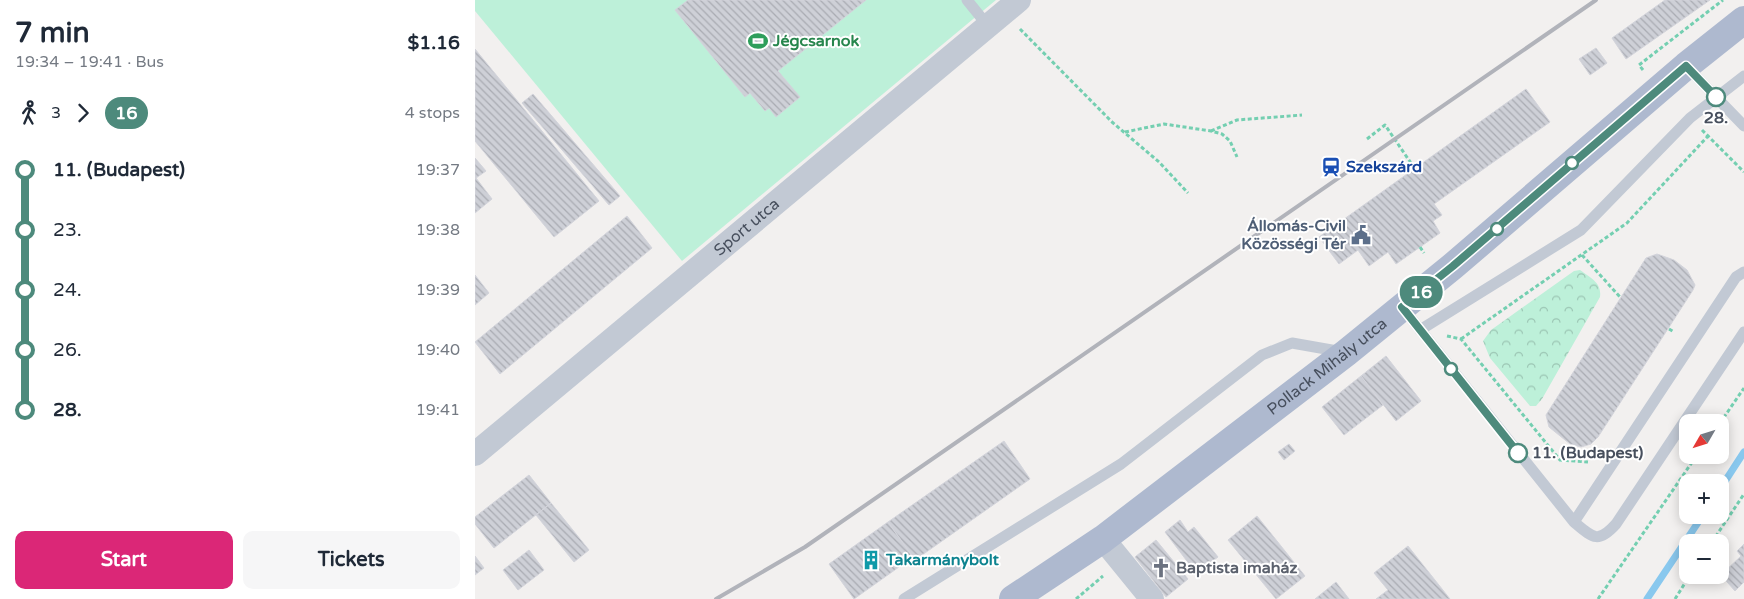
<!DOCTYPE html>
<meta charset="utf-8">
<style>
:root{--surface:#fff;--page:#f6f6f7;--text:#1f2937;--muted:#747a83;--accent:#db2777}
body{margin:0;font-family:"Varela Round",sans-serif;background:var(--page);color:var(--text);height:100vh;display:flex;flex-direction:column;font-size:19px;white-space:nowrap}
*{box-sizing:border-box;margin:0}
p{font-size:16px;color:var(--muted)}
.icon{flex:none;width:28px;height:28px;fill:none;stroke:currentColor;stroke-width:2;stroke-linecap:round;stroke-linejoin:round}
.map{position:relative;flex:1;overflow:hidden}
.sheet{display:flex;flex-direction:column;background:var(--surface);width:475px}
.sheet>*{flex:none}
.badge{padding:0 10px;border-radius:16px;font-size:18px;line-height:32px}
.needle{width:32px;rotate:231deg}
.buttons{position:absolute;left:1204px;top:414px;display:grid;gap:10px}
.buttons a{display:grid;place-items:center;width:50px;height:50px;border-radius:10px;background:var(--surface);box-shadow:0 2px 12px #0003;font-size:25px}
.map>.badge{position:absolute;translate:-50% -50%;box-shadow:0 0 0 2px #fff}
.legs{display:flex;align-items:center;gap:8px;height:55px;padding:0 15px;font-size:16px}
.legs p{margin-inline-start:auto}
.head{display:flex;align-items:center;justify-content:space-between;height:85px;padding:0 15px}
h1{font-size:28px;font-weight:700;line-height:38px}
.cta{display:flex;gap:10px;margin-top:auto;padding:10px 15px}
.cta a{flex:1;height:58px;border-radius:10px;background:var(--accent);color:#fff;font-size:20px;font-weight:700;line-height:58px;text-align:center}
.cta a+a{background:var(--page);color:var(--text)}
ul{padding:0 15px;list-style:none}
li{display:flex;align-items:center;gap:18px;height:60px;font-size:19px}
li i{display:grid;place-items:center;width:8px;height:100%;margin:0 6px;background:currentColor}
li i::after{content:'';width:12px;height:12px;margin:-6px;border:4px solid;border-radius:50%;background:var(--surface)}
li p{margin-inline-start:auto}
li:first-child i{background:linear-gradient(#0000 50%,currentColor 0)}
li:last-child i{background:linear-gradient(currentColor 50%,#0000 0)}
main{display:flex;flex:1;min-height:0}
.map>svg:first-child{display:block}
</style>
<main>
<section class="sheet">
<div class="head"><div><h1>7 min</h1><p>19:34 – 19:41 · Bus</p></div><b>$1.16</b></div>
<div class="legs"><svg class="icon" aria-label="walk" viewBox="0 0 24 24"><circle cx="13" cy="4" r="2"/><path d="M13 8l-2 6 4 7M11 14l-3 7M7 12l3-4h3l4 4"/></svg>3<svg class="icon" aria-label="forward" viewBox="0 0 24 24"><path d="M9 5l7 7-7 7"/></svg><b class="badge" style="background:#4d8a7c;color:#fff">16</b><p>4 stops</p></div>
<ul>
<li><i style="color:#4d8a7c"></i><b>11. (Budapest)</b><p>19:37</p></li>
<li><i style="color:#4d8a7c"></i><span>23.</span><p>19:38</p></li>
<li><i style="color:#4d8a7c"></i><span>24.</span><p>19:39</p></li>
<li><i style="color:#4d8a7c"></i><span>26.</span><p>19:40</p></li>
<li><i style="color:#4d8a7c"></i><b>28.</b><p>19:41</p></li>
</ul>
<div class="cta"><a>Start</a><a>Tickets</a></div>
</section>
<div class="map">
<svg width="1269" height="599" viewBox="0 0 1269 599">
<defs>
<pattern id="forest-crowns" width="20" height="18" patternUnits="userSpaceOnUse" patternTransform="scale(1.25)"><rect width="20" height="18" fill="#bdf0d9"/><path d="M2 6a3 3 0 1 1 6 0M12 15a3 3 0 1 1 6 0" fill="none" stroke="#9bc5b3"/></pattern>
<pattern id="building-back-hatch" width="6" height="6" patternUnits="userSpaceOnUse" patternTransform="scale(1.25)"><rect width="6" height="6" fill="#ced0d7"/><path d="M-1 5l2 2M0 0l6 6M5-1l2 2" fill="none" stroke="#a9abb2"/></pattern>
</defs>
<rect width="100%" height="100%" fill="#f2f0ef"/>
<!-- forest -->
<path fill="url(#forest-crowns)" d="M1105,270c11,8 22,13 20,27l-58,102 -6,7h-6l-40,-48 -7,-17 8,-11 83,-59z"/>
<!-- pitch -->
<path fill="#bdf0d9" d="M0,0h521l-314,261 -207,-250z"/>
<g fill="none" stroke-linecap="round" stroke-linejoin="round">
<!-- stream -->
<path stroke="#89c8ee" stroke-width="7" d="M1245,489l24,-37
M1172,599l56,-84"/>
</g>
<!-- building -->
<path fill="url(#building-back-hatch)" stroke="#d3d4db" d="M213,0h178l-88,71 22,26 -24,20 -7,-9 -4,3 -15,-18 -5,4 -70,-87z
M1190,0h45l-84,59 -14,-21z
M1121,48l11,15 -17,12 -11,-16z
M0,49l124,152 -45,36 -79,-96z
M1051,89l24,33 -116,82 8,11 -9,6 7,12 -44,31 -8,-12 -19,14 -11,-16 -19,14 -20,-27z
M58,94l87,102 -11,9 -87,-102z
M0,158l11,13 -10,7 16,21 -17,14z
M152,216l25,32 -152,126 -25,-32z
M1182,254l17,6 13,10 8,15 -2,5 -95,147 -7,7 -10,3 -11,-3 -21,-17 -3,-12 100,-157z
M0,275l14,18 -14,12z
M911,356l35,45 -25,20 -35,-45z
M886,376l22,29 -39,30 -22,-28z
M529,441l26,38 -115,81 -27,-38z
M814,444l6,7 -11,9 -6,-8z
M54,475l22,28 -57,45 -19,-24v-7z
M76,503l38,47 -15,12 -38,-47z
M782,516l48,60 -29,23 -48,-59z
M705,520l8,12 6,-5 24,30 -22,16 -31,-41z
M413,522l25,35 -59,42 -25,-35z
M681,540l32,39 -22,18 -31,-40z
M1269,544v38l-9,9 -14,-16 20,-19 -4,-5z
M933,546l42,53h-74l12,-9 -14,-17z
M54,550l15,20 -26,20 -15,-20z
M0,556l9,12 -9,7z
M861,582l13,17h-34z"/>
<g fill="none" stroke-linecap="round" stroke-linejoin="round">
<!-- path -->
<path stroke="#74cfb1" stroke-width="3" stroke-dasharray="4 2.5" stroke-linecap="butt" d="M545,29l92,93 47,40 29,31
M1168,70l-4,-5 84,-65
M1227,130l42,42
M736,131l26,-11 65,-5
M650,132l39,-8 47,7 11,3 8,7 7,16
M892,139l18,-14 30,44
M945,247l4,6
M1107,255l38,42
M1194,329l5,3
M972,336l14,3 99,121 28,2
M986,339l166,-116 81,-87
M1245,423l24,-35
M1237,542l32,-48
M601,599l27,-23
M1123,599l99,-144
M1200,599l15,-24"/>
<!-- service -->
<path stroke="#c2c9d4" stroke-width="11" d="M492,0l21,26
M1211,66l58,60
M927,307l172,215c19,16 24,22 42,2l128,-192
M945,330l161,-100 109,-112 54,-42
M1099,522l162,-245 8,-5
M429,599l217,-135 141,-109 30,-12 51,9"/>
<!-- minor -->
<g stroke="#c2c9d4" stroke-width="24">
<path id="s1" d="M0,454l544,-454"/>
<path d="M628,539l49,60"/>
</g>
<!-- primary -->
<path stroke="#aeb9cf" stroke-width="28" id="s2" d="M538,599l90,-60 243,-186 107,-87 233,-200 58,-46"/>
<!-- rail -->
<path stroke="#b1b3ba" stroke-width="4" d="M241,599l89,-52 791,-547"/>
</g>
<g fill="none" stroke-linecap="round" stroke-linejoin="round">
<defs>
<path id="line-1" d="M1043,453l-116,-146 51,-41 233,-200 30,31"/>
</defs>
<!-- line-1 casing -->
<use href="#line-1" stroke="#fff" stroke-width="11"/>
<!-- line-1 -->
<use href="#line-1" stroke="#4d8a7c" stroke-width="8"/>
</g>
<!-- icons -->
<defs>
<symbol id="stadium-bare" viewBox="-9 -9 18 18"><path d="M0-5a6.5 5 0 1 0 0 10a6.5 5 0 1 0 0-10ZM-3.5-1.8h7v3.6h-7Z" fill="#2e9e5b" stroke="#fff" stroke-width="2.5" paint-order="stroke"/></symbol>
<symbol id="station-bare" viewBox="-9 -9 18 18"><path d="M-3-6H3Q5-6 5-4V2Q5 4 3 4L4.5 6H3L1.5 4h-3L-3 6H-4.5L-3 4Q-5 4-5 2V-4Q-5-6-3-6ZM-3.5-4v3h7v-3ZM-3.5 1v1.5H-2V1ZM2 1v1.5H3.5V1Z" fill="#1a4fb4" stroke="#fff" stroke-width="2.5" paint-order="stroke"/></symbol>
<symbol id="civic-bare" viewBox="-9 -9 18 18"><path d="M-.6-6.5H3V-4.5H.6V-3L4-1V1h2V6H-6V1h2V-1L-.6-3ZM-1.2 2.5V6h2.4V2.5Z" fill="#5c6f8a" stroke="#fff" stroke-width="2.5" paint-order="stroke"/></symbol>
<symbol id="building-bare" viewBox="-9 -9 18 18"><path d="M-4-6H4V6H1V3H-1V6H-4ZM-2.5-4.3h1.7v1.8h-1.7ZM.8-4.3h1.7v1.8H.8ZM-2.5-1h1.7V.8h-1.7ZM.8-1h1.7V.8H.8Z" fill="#0f9aa8" stroke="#fff" stroke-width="2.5" paint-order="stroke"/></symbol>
<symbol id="church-bare" viewBox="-9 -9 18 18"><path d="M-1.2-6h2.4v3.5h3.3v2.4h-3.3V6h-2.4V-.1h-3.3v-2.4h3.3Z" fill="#6b7280" stroke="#fff" stroke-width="2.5" paint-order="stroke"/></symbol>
</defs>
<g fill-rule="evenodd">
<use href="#stadium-bare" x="269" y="27" width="28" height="28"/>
<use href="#station-bare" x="842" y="153" width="28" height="28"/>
<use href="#civic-bare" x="872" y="221" width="28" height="28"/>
<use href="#building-bare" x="382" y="546" width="28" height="28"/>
<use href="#church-bare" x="672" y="554" width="28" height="28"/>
</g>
<!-- markers -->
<g fill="#fff" stroke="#4d8a7c" stroke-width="2.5">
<circle cx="1241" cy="97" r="9"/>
<circle cx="1097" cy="163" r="6"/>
<circle cx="1022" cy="229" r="6"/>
<circle cx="976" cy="369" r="6"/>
<circle cx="1043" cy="453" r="9"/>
</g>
<g text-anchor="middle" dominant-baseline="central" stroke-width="4" stroke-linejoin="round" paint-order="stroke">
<!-- leisure labels -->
<g font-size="16" font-weight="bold" fill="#27864d" stroke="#fff" text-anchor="start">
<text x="298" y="41">Jégcsarnok</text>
</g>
<!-- stop labels -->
<g font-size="16" font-weight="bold" fill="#474f5d" stroke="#fff">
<text x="1241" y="118">28.</text>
<text x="1057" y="453" text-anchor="start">11. (Budapest)</text>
</g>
<!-- transit labels -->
<g font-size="16" font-weight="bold" fill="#164399" stroke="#fff" text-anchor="start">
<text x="871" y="167">Szekszárd</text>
</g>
<!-- service labels -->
<g font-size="16" font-weight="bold" fill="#4e5e75" stroke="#fff" text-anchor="end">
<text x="871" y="226">Állomás-Civil<tspan x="871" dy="18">Közösségi Tér</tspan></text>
</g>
<!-- street labels -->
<g font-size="16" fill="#474f5d" stroke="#fff">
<text stroke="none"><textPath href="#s1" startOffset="354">Sport utca</textPath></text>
<text stroke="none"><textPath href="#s2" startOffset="391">Pollack Mihály utca</textPath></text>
</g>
<!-- culture labels -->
<g font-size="16" font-weight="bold" fill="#0d838f" stroke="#fff" text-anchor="start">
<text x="411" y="560">Takarmánybolt</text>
</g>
<!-- worship labels -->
<g font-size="16" font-weight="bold" fill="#5b616d" stroke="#fff" text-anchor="start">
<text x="701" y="568">Baptista imaház</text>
</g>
</g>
</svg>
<div class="buttons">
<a><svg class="needle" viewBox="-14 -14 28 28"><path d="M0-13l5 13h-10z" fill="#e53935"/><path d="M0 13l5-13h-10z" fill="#747a83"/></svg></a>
<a>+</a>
<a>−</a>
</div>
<b class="badge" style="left:946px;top:292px;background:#4d8a7c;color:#fff">16</b>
</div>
</main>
